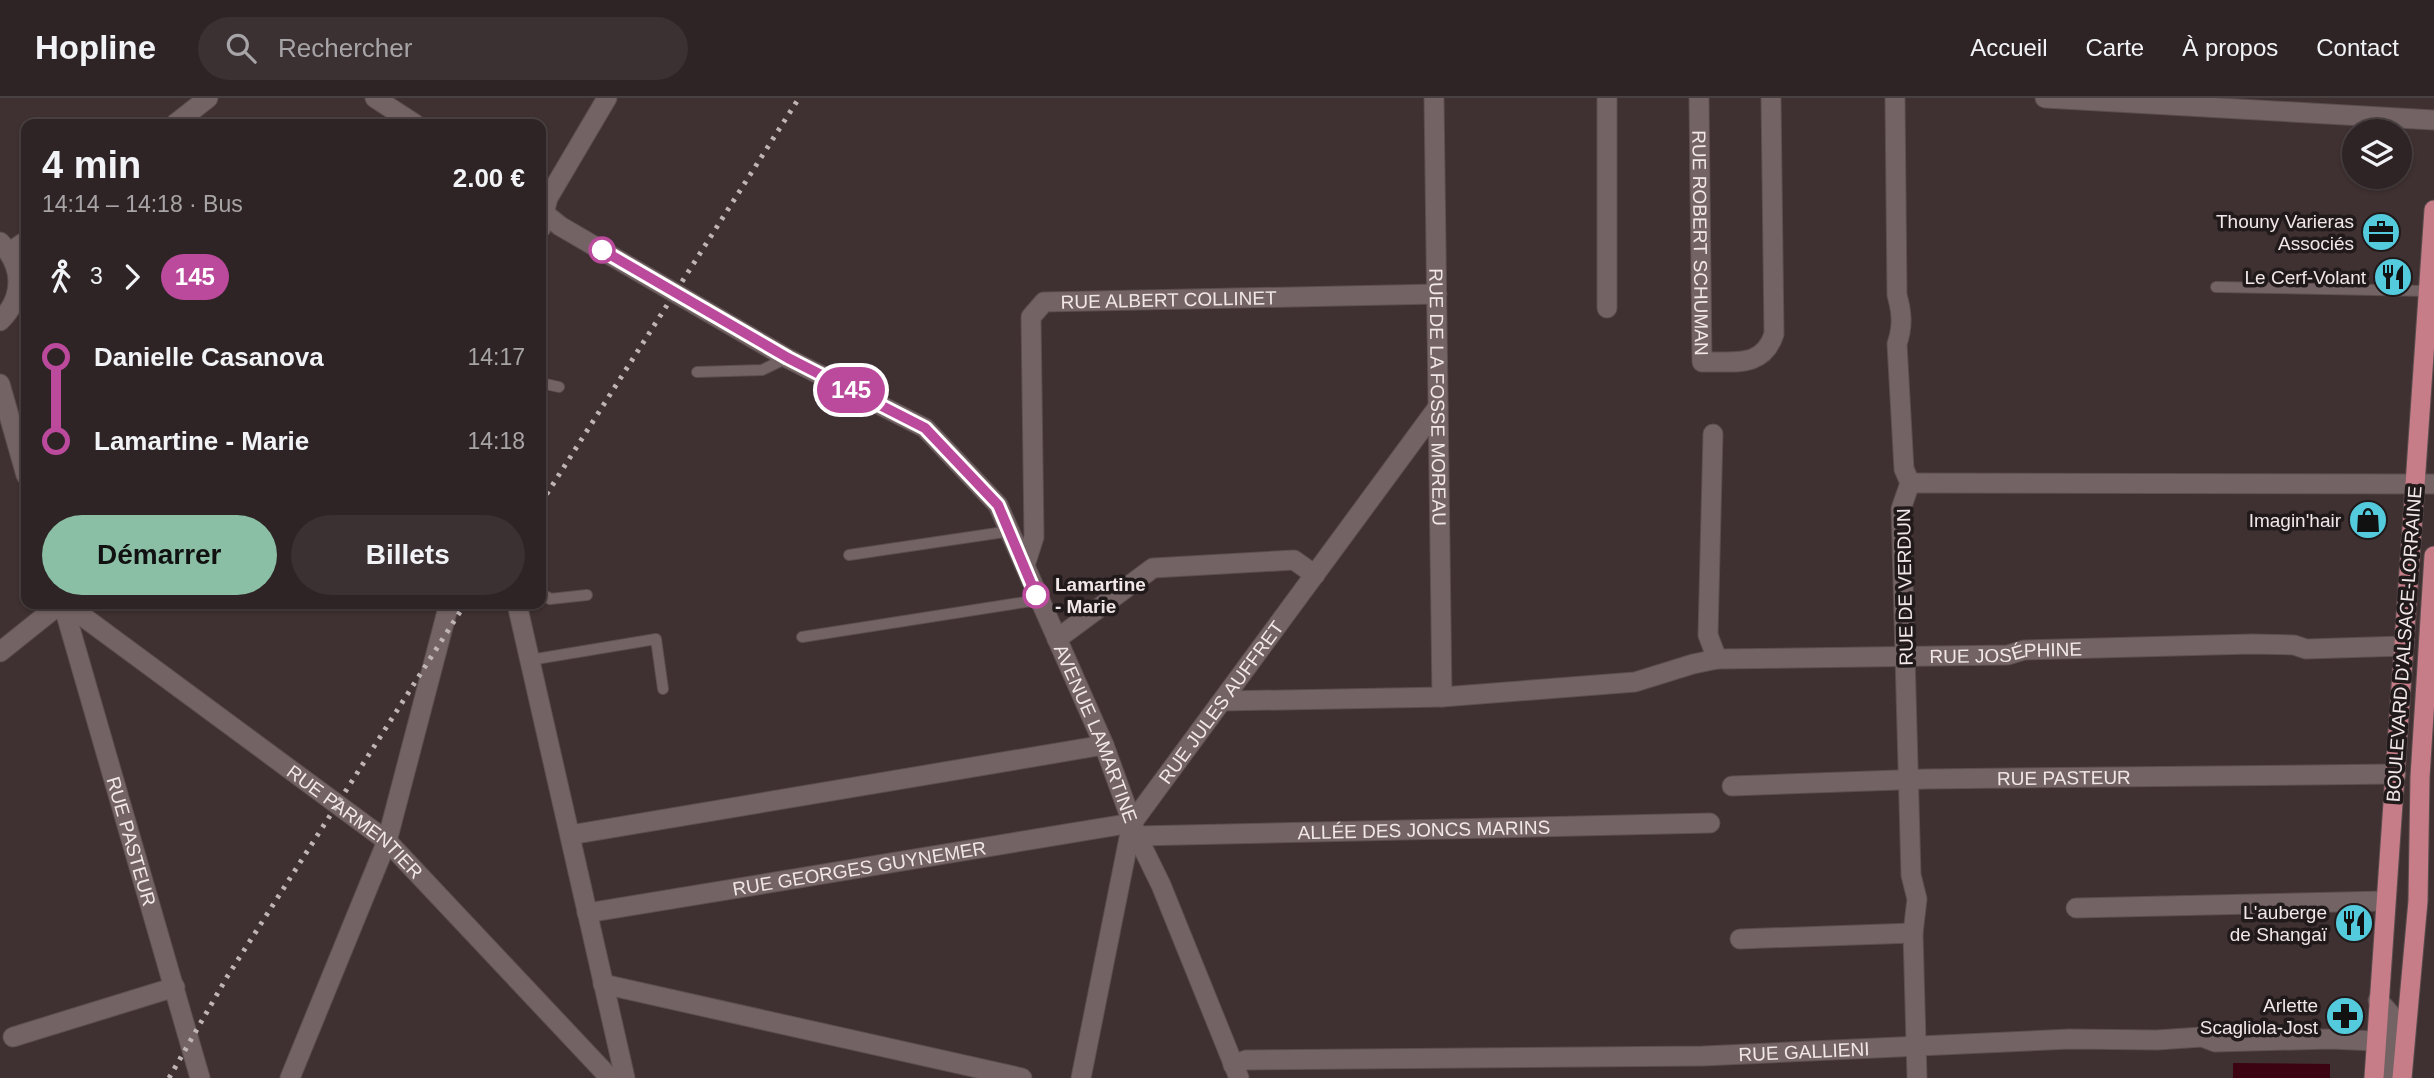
<!DOCTYPE html>
<html lang="fr">
<meta charset="utf-8">
<style>
:root{--surface:#2f2425;--page:#3b3032;--text:#f1f3f6;--muted:#a7a4a7;--line:#4a4142;--accent:#8abfa5}
body{margin:0;font-family:Helvetica,sans-serif;background:var(--page);color:var(--text);height:100vh;display:flex;flex-direction:column;font-size:26px;white-space:nowrap}
*{box-sizing:border-box;margin:0}
p{font-size:23px;color:var(--muted)}
.icon{flex:none;width:38px;height:38px;fill:none;stroke:currentColor;stroke-width:2;stroke-linecap:round;stroke-linejoin:round}
.map{position:relative;flex:1;overflow:hidden}
.side{position:absolute;left:21px;top:21px;width:525px;height:490px;display:flex;flex-direction:column;background:var(--surface);border-radius:14px;box-shadow:0 2px 5px #0004,0 0 0 2px var(--line)}
.side>*{flex:none}
.badge{padding:0 14px;border-radius:23px;font-size:24px;line-height:46px}
.controls{position:absolute;left:2342px;top:21px;display:grid;gap:14px}
.controls a{display:grid;place-items:center;width:70px;height:70px;border-radius:50%;background:var(--surface);box-shadow:0 2px 5px #0004,0 0 0 2px var(--line);font-size:35px}
.map>.badge{position:absolute;translate:-50% -50%;box-shadow:0 0 0 4px #fff}
.legs{display:flex;align-items:center;gap:10px;height:77px;padding:0 21px;font-size:23px}
.legs p{margin-inline-start:auto}
.headline{display:flex;align-items:center;justify-content:space-between;height:119px;padding:0 21px}
h1{font-size:38px;font-weight:600;line-height:52px}
.button{display:flex;gap:14px;margin-top:auto;padding:14px 21px}
.button a{flex:1;height:80px;border-radius:42px;background:var(--accent);color:#111;font-size:28px;font-weight:600;line-height:80px;text-align:center}
.button a+a{background:var(--page);color:var(--text)}
ul{padding:0 21px;list-style:none}
li{display:flex;align-items:center;gap:24px;height:84px;font-size:26px}
li i{display:grid;place-items:center;width:10px;height:100%;margin:0 9px;background:currentColor}
li i::after{content:'';width:18px;height:18px;margin:-9px;border:5px solid;border-radius:50%;background:var(--surface)}
li p{margin-inline-start:auto}
li:first-child i{background:linear-gradient(#0000 50%,currentColor 0)}
li:last-child i{background:linear-gradient(currentColor 50%,#0000 0)}
header{display:flex;align-items:center;gap:42px;box-sizing:border-box;height:98px;padding:0 35px;background:var(--surface);border-bottom:2px solid var(--line)}
header strong{font-size:33px}
nav{display:flex;gap:38px;margin-inline-start:auto;font-size:24px}
.search{width:490px;height:63px;background:var(--page);display:flex;align-items:center;gap:18px;box-sizing:border-box;padding:0 24px;border-radius:38px;color:var(--muted);font-size:26px}
.map>svg:first-child{display:block}
</style>
<header>
<strong>Hopline</strong>
<div class="search"><svg class="icon" aria-label="search" viewBox="0 0 24 24"><circle cx="10" cy="10" r="6"/><path d="M15 15l6 6"/></svg>Rechercher</div>
<nav><a>Accueil</a><a>Carte</a><a>À propos</a><a>Contact</a></nav>
</header>
<div class="map">
<svg width="2434" height="980" viewBox="0 0 2434 980">
<rect width="100%" height="100%" fill="#3f3031"/>
<!-- water -->
<path fill="#3c0313" d="M2233,965l97,1v14h-97z"/>
<g fill="none" stroke-linecap="round" stroke-linejoin="round">
<defs>
<path id="service" d="M2216,189l211,4
M697,274l65,-2 25,-12
M541,285l18,4
M849,457l162,-24
M541,495l9,6 37,-4
M802,539l236,-37
M530,562l126,-21 7,50"/>
<g id="minor">
<path id="s1" d="M1434,0l8,599"/>
<path id="s2" d="M1699,0l3,264c31,-1 61,7 72,-28l-3,-236"/>
<path d="M1895,0l2,197c5,18 6,31 0,49l7,125 6,14 -9,26 10,366 6,24 -4,34 4,145"/>
<path d="M2045,0l389,22"/>
<path id="s3" d="M541,130l3,-15 16,13 227,132 138,70 73,77 106,240 33,91 24,49 78,193"/>
<path d="M1607,210v-210"/>
<path d="M1713,336l-5,201 9,24"/>
<path d="M1910,385l524,1"/>
<path id="s4" d="M1025,467l9,-28 -3,-220 13,-15 393,-8"/>
<path id="s5" d="M66,506l321,237 223,237"/>
<path d="M517,506l108,474"/>
<path d="M1057,541l96,-71 141,-8 21,15"/>
<path d="M0,554l60,-48"/>
<path id="s6" d="M1222,603l220,-4 193,-15 58,-18 24,-5 291,-4 16,-5 228,-6 42,1 12,4 98,-3"/>
<path id="s7" d="M1732,688l194,-7 470,-5"/>
<path d="M570,737l534,-90"/>
<path id="s8" d="M1137,738l573,-13"/>
<path d="M2076,810l309,-7"/>
<path id="s9" d="M587,815l545,-90"/>
<path d="M1740,841l173,-6"/>
<path d="M603,886l419,94"/>
<path d="M2378,902l15,17 -3,50 4,11"/>
<path d="M13,939l162,-50"/>
<path id="s10" d="M1233,967l13,-5 457,-4 367,-17 87,1 45,-3 13,5 115,-3 45,2"/>
<path d="M290,980l97,-237 62,-237"/>
<path id="s11" d="M1081,980l51,-255 306,-416"/>
</g>
<g id="tertiary">
<path d="M375,0l40,26"/>
<path d="M175,26l33,-26"/>
<path d="M541,113l3,2 4,-15 59,-100"/>
<path d="M0,144c24,25 24,55 0,79"/>
<path d="M10,154l16,-11"/>
<path d="M0,286l26,91"/>
<path id="s12" d="M63,506l137,474"/>
</g>
<path id="primary" d="M2374,980l60,-868
M2402,980l16,-177 2,-124 14,-221"/>
</defs>
<!-- service casing -->
<use href="#service" stroke="#5b4e4f" stroke-width="12"/>
<!-- minor casing -->
<use href="#minor" stroke="#5b4e4f" stroke-width="21"/>
<!-- tertiary casing -->
<use href="#tertiary" stroke="#5b4e4f" stroke-width="21"/>
<!-- primary casing -->
<use href="#primary" stroke="#5b4e4f" stroke-width="21"/>
<!-- service -->
<use href="#service" stroke="#746364" stroke-width="10"/>
<!-- minor -->
<use href="#minor" stroke="#746364" stroke-width="19"/>
<!-- tertiary -->
<use href="#tertiary" stroke="#746364" stroke-width="19"/>
<!-- primary -->
<use href="#primary" stroke="#c77d88" stroke-width="19"/>
<!-- rail -->
<path stroke="#c0b5b6" stroke-width="5" stroke-dasharray="3.5 7" stroke-linecap="butt" d="M541,405l258,-405
M169,980l58,-101 238,-373"/>
</g>
<g fill="none" stroke-linecap="round" stroke-linejoin="round">
<defs>
<path id="line-1" d="M602,152l186,108 137,70 73,77 38,90"/>
</defs>
<!-- line-1 casing -->
<use href="#line-1" stroke="#fff" stroke-width="16"/>
<!-- line-1 -->
<use href="#line-1" stroke="#bb4a9d" stroke-width="10"/>
</g>
<!-- icons -->
<defs>
<symbol id="office-disc" viewBox="-11 -11 22 22"><circle r="9.5" fill="#54cadd" stroke="#211a1b"/><path d="M-6-3h4V-5.5h4V-3h4V5H-6ZM-1-4.5V-3h2v-1.5ZM-6 0V1H6V0Z" fill="#111"/></symbol>
<symbol id="restaurant-disc" viewBox="-11 -11 22 22"><circle r="9.5" fill="#54cadd" stroke="#211a1b"/><path d="M-5-6h1v4h1v-4h1v4h1v-4h1v5L-1.5 .5V6h-2V.5L-5-1ZM5-6V6H3V1.5H1.5Q1.5-4 5-6Z" fill="#111"/></symbol>
<symbol id="shop-disc" viewBox="-11 -11 22 22"><circle r="9.5" fill="#54cadd" stroke="#211a1b"/><path d="M-5-2.5h2.3a2.7 3.5 0 0 1 5.4 0H5L5.5 6h-11ZM-1.5-2.5h3a1.5 2.3 0 0 0-3 0Z" fill="#111"/></symbol>
<symbol id="pharmacy-disc" viewBox="-11 -11 22 22"><circle r="9.5" fill="#54cadd" stroke="#211a1b"/><path d="M-2-6h4v4h4v4h-4v4h-4v-4h-4v-4h4Z" fill="#111"/></symbol>
</defs>
<g fill-rule="evenodd">
<use href="#office-disc" x="2359" y="112" width="44" height="44"/>
<use href="#restaurant-disc" x="2371" y="157" width="44" height="44"/>
<use href="#shop-disc" x="2346" y="400" width="44" height="44"/>
<use href="#restaurant-disc" x="2332" y="803" width="44" height="44"/>
<use href="#pharmacy-disc" x="2323" y="896" width="44" height="44"/>
</g>
<!-- markers -->
<g fill="#fff" stroke="#bb4a9d" stroke-width="3.5">
<circle cx="602" cy="152" r="12"/>
<circle cx="1036" cy="497" r="12"/>
</g>
<g text-anchor="middle" dominant-baseline="central" stroke-width="7" stroke-linejoin="round" paint-order="stroke">
<!-- poi labels -->
<g font-size="19" fill="#f1e7e8" stroke="#211a1b" text-anchor="end">
<text x="2354" y="123">Thouny Varieras<tspan x="2354" dy="22">Associés</tspan></text>
<text x="2366" y="179">Le Cerf-Volant</text>
<text x="2341" y="422">Imagin'hair</text>
<text x="2327" y="814">L'auberge<tspan x="2327" dy="22">de Shangaï</tspan></text>
<text x="2318" y="907">Arlette<tspan x="2318" dy="22">Scagliola-Jost</tspan></text>
</g>
<!-- street labels -->
<g font-size="19" fill="#f1e7e8" stroke="#211a1b">
<text stroke="none"><textPath href="#s2" startOffset="145">RUE ROBERT SCHUMAN</textPath></text>
<text stroke="none"><textPath href="#s4" startOffset="394">RUE ALBERT COLLINET</textPath></text>
<text stroke="none"><textPath href="#s1" startOffset="299">RUE DE LA FOSSE MOREAU</textPath></text>
<text transform="translate(1905 489) rotate(-91)">RUE DE VERDUN</text>
<text transform="translate(2404 546) rotate(-86)">BOULEVARD D'ALSACE-LORRAINE</text>
<text stroke="none"><textPath href="#s6" startOffset="788">RUE JOSÉPHINE</textPath></text>
<text stroke="none"><textPath href="#s11" startOffset="410">RUE JULES AUFFRET</textPath></text>
<text stroke="none"><textPath href="#s3" startOffset="808">AVENUE LAMARTINE</textPath></text>
<text stroke="none"><textPath href="#s7" startOffset="332">RUE PASTEUR</textPath></text>
<text stroke="none"><textPath href="#s5" startOffset="362">RUE PARMENTIER</textPath></text>
<text stroke="none"><textPath href="#s8" startOffset="287">ALLÉE DES JONCS MARINS</textPath></text>
<text stroke="none"><textPath href="#s12" startOffset="247">RUE PASTEUR</textPath></text>
<text stroke="none"><textPath href="#s9" startOffset="276">RUE GEORGES GUYNEMER</textPath></text>
<text stroke="none"><textPath href="#s10" startOffset="572">RUE GALLIENI</textPath></text>
</g>
<!-- stop labels -->
<g font-size="19" font-weight="bold" fill="#f1e7e8" stroke="#211a1b" text-anchor="start">
<text x="1055" y="486">Lamartine<tspan x="1055" dy="22">- Marie</tspan></text>
</g>
</g>
</svg>
<div class="controls">
<a><svg class="icon" aria-label="layers" viewBox="0 0 24 24"><path d="M12 4l9 5-9 5-9-5zM3 14l9 5 9-5"/></svg></a>
</div>
<b class="badge" style="left:851px;top:292px;background:#bb4a9d;color:#fff">145</b>
<section class="side">
<div class="headline"><div><h1>4 min</h1><p>14:14 – 14:18 · Bus</p></div><b>2.00 €</b></div>
<div class="legs"><svg class="icon" aria-label="walk" viewBox="0 0 24 24"><circle cx="13" cy="4" r="2"/><path d="M13 8l-2 6 4 7M11 14l-3 7M7 12l3-4h3l4 4"/></svg>3<svg class="icon" aria-label="forward" viewBox="0 0 24 24"><path d="M9 5l7 7-7 7"/></svg><b class="badge" style="background:#bb4a9d;color:#fff">145</b></div>
<ul>
<li><i style="color:#bb4a9d"></i><b>Danielle Casanova</b><p>14:17</p></li>
<li><i style="color:#bb4a9d"></i><b>Lamartine - Marie</b><p>14:18</p></li>
</ul>
<div class="button"><a>Démarrer</a><a>Billets</a></div>
</section>
</div>
